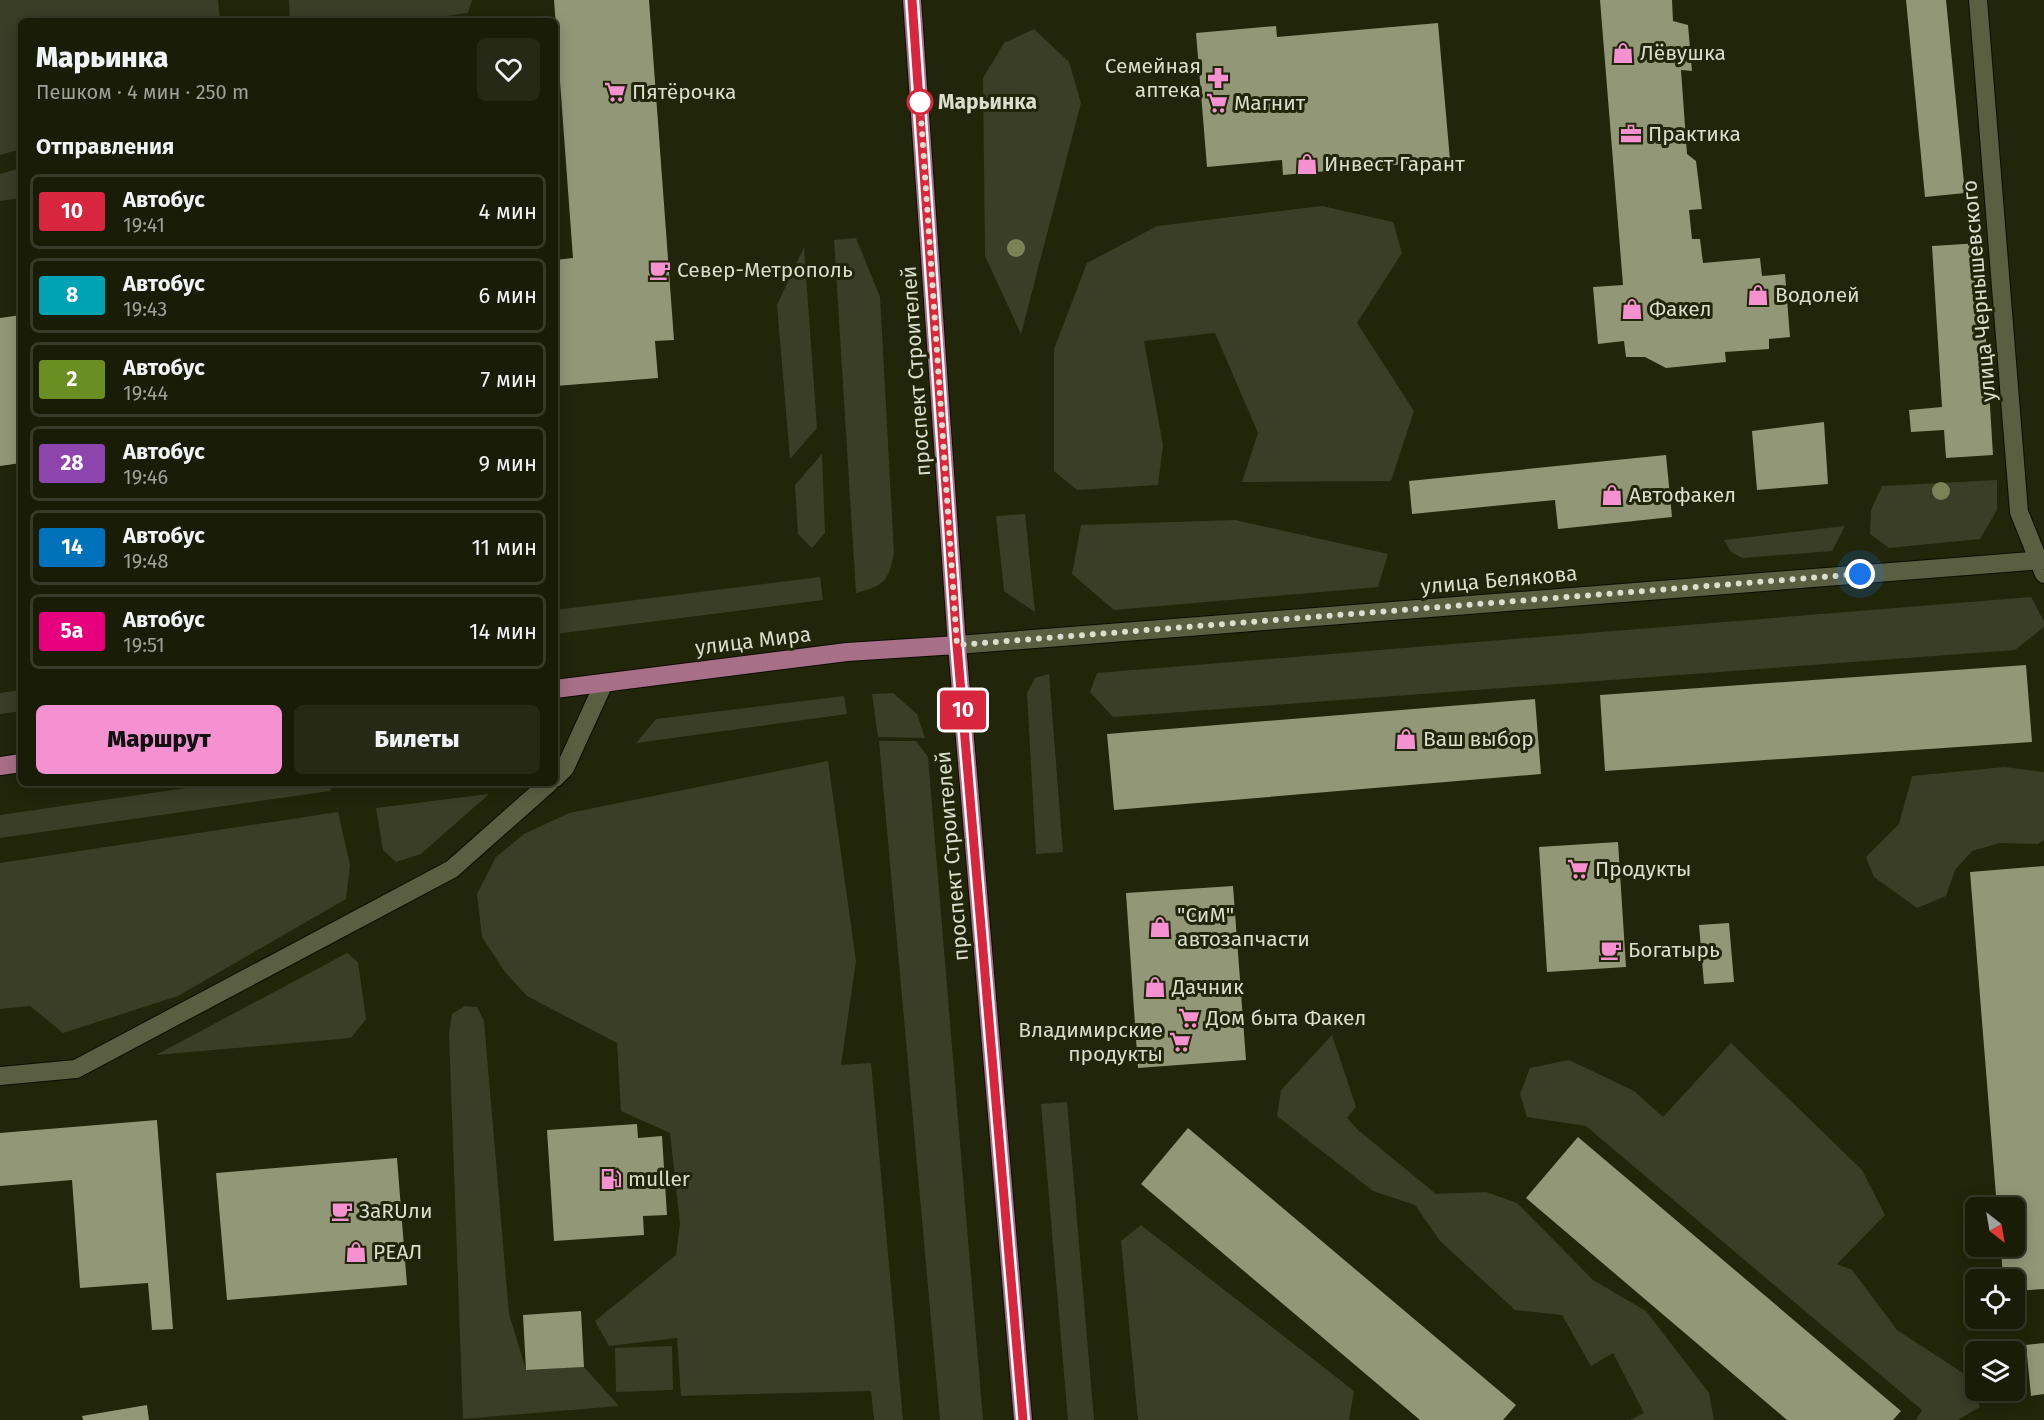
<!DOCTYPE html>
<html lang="ru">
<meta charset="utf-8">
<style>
:root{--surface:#191c07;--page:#262915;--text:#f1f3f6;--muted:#9fa19b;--line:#373a28;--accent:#f590d1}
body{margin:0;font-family:"Fira Sans",sans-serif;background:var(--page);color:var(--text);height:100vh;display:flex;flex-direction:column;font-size:22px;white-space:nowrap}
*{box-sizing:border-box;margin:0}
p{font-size:20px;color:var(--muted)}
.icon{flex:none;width:33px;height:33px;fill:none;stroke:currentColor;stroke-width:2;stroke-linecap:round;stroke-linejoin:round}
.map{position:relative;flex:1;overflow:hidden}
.panel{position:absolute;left:18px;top:18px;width:540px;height:768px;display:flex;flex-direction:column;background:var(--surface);border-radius:9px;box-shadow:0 3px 15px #0003,0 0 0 2px var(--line)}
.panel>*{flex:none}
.badge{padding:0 12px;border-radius:4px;font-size:21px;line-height:39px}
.needle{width:39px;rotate:149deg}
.fabs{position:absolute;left:1965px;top:1197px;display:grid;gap:12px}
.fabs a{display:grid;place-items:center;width:60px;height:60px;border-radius:9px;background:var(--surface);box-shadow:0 3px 15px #0003,0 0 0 2px var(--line);font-size:30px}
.you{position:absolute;width:30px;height:30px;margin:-15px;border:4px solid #fff;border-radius:50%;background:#1a73e8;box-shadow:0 0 0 9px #1a73e833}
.map>.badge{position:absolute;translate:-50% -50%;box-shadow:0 0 0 3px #fff}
h2{padding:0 18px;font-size:22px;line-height:54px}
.round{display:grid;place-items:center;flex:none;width:63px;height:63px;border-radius:9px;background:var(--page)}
.overview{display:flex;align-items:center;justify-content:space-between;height:102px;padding:0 18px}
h1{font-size:28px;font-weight:800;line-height:45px}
.button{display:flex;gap:12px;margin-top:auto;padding:12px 18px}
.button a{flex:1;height:69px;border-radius:9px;background:var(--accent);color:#111;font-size:24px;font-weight:800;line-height:69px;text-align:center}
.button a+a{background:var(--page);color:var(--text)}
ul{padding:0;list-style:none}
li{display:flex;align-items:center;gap:18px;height:75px;margin:0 12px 9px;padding:0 6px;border:3px solid var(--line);border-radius:9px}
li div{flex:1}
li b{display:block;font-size:22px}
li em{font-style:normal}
li .badge{min-width:66px;font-weight:700;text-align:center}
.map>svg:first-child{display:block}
</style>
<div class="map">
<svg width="2044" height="1420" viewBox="0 0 2044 1420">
<rect width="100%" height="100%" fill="#212509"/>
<!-- green -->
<path fill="#3a3e27" d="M0,0h218l2,21h-199v128l-21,6z
M289,0h183l-4,13 -22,3v5h-156z
M1034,29l35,33 12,41 -60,231 -36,-78 -2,-178 21,-35z
M21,168v30l-21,3v-27z
M1322,206l71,16 9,31 -45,70 57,88 -23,70 -149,1 16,-49 -43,-100 -71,8 19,104 -5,40 -81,5 -23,-19v-122l33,-86 70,-37z
M856,238l24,59 14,256c-6,30 -10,32 -38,40l-22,-353z
M804,247l13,181 -27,31 -13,-154z
M822,454l3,79 -13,15 -14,-14 -3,-49z
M1997,480v30l-17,29 -91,9 -19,-14 1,-24 11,-24z
M1025,514l10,98 -31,-21 -8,-75z
M1235,520l153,34 -10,33 -264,23 -42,-36 9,-49z
M1845,526l-13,25 -90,7 -11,-6 -7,-12z
M820,577l3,23 -268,34v-24z
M2031,597l13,24v6l-29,23 -902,67 -23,-25 7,-19z
M1049,674l14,178 -27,2 -9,-161 8,-15z
M21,690v21l-21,3v-21z
M893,693l24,21 8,24 -47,-1 -6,-43z
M844,696l3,18 -211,29 20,-24z
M879,741h37l12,16 55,663h-43z
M828,761l28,200 -15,104 30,-2 32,357h-29l-3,-29 -190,5 -4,-58 -68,8 -14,-25 81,-66 4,-32 -10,-90 -49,-22 -4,-68 -90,-47 -22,-24 -23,-35 -5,-43 19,-37 28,-23 45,-21z
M2005,767l39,5v68l-6,4 -38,-1 -28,8 -17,19 -9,26 -29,12 -43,-31 -8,-20 33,-33 13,-48z
M221,783h112l-3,8 -330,47v-23z
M489,794l-68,60 -25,8 -13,-12 -7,-42z
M338,812l12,53 -4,34 -168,97 -115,37 -33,-27 -30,3v-146z
M347,953l11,9 8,57 -15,19 -195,17z
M465,1006l12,1 7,14 25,293 17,56 58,-3 35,39 -156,13 -14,-386 3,-19z
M1332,1035l24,72 -9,11 11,12 78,64 50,-2 31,11 76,77 53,31 63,82 5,27h-84l14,-7 -31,-60 -22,13 -29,-51 -47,-5 -75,-69 -25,-36 -42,-14 -96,-75 4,-26z
M1731,1043l131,127 23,45 -48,49 15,6 45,60 69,45 14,32 -22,13h-42l6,-10 -336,-284 -59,-9 -7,-23 10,-26 39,-8 65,31 29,26z
M1067,1102l27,318h-26l-27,-316z
M1141,1225l213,166 -5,29h-211l-17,-179z
M672,1346l1,44 -57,2 -1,-44z"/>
<!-- building -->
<path fill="#919777" d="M554,0h95l25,340 -19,1 3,37 -103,8v-126l18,-2z
M1600,0h72l1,21 15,4 4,46 -11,-1 6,84 9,7 6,48 -13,1 3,29h8l3,24 57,-5 2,18 23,-2 5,63 -21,2v10l-44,3 1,10 -60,6 -21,-11h-19l-2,-16 -26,3 -5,-57 30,-2z
M1906,0h40l19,193 -40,4z
M1438,23l12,137 -167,15 -1,-15 -75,7 -11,-134 80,-7 1,11z
M1980,243l13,212 -47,3 -2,-28 -33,2 -2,-22 33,-3 -10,-161z
M21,315v148l-21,3v-148z
M1824,422l4,62 -71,6 -5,-59z
M1666,455l6,62 -114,12 -3,-29 -143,14 -3,-33z
M2026,665l6,77 -427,29 -5,-76z
M1535,699l6,75 -427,36 -7,-76z
M1618,842l8,125 -79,5 -8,-125z
M2044,866v423l-30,2v-11h-11l-2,-34h13v-38h-17l-27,-336z
M1233,886l13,174 -108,8 -12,-175z
M1729,923l5,59 -30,2 -5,-59z
M157,1120l16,209 -21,1 -4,-47 -68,5 -8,-108 -72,6v-53z
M637,1124l1,14 24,-2 5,79 -24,1 1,19 -90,6 -7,-111z
M1188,1128l328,277 -13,15h-83l-279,-236z
M1578,1137l323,274 -8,9h-106l-261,-222z
M397,1158l10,127 -180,15 -11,-127z
M581,1311l3,56 -58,3 -3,-55z
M2044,1343v51l-13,2 -5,-51z
M147,1405l2,15h-66l-1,-4z"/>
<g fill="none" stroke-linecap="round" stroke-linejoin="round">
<defs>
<path id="minor" d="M1978,0l41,512 25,62
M957,645l1087,-85
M555,778l10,-10 39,-85
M0,1076l76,-7 376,-200 97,-86"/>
<path id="major" d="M912,0l45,645 66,775
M555,689l292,-37 110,-7
M0,766l21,-3"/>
</defs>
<!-- minor casing -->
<use href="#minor" stroke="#0b0e00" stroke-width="20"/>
<!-- major casing -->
<use href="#major" stroke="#0b0e00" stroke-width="20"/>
<!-- minor -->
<use href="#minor" stroke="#5a5f41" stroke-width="18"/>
<!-- major -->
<use href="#major" stroke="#a76f88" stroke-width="18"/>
</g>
<!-- trees -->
<g fill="#7b8258">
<circle cx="1016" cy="248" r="9"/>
<circle cx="1941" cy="491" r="9"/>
</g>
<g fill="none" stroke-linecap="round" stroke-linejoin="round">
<defs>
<path id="line" d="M912,0l45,645 66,775"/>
</defs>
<!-- line casing -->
<use href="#line" stroke="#fff" stroke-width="14"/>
<!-- line -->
<use href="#line" stroke="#d7263d" stroke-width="9"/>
<!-- walk -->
<path stroke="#dadecd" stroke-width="6" stroke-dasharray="0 10.8" d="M920,102l37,543 903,-71"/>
</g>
<!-- icons -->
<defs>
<symbol id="shop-bare" viewBox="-9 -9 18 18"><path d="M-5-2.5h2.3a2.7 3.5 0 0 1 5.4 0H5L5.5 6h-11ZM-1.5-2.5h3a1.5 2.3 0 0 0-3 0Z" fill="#f590d1" stroke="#212509" stroke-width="2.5" paint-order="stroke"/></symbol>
<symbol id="pharmacy-bare" viewBox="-9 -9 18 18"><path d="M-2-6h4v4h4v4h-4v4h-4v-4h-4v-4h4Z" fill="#f590d1" stroke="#212509" stroke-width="2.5" paint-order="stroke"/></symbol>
<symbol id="supermarket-bare" viewBox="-9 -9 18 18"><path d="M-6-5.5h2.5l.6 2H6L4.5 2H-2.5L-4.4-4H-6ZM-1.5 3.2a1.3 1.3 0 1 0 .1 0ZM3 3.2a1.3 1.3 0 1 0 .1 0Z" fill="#f590d1" stroke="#212509" stroke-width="2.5" paint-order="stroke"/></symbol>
<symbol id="office-bare" viewBox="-9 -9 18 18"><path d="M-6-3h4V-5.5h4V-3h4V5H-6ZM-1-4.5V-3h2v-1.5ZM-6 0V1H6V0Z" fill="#f590d1" stroke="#212509" stroke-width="2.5" paint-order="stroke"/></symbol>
<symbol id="cafe-bare" viewBox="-9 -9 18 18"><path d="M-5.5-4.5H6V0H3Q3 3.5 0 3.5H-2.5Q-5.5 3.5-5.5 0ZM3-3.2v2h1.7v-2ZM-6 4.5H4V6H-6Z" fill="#f590d1" stroke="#212509" stroke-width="2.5" paint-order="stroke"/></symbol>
<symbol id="fuel-bare" viewBox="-9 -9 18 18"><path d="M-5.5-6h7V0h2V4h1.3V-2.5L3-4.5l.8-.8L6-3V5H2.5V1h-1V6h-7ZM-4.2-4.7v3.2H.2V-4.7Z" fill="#f590d1" stroke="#212509" stroke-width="2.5" paint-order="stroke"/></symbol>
</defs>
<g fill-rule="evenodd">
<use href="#shop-bare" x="1608" y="38" width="30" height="30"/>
<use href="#pharmacy-bare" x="1203" y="63" width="30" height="30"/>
<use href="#supermarket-bare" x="600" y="77" width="30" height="30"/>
<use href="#supermarket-bare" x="1202" y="88" width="30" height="30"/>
<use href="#office-bare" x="1616" y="119" width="30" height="30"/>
<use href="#shop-bare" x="1292" y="149" width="30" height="30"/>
<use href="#cafe-bare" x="645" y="255" width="30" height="30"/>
<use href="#shop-bare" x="1743" y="280" width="30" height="30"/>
<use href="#shop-bare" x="1617" y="294" width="30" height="30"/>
<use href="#shop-bare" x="1597" y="480" width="30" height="30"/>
<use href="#shop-bare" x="1391" y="724" width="30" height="30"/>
<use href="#supermarket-bare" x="1563" y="854" width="30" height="30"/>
<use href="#shop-bare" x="1145" y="912" width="30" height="30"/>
<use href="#cafe-bare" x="1596" y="935" width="30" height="30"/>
<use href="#shop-bare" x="1140" y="972" width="30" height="30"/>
<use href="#supermarket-bare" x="1174" y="1003" width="30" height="30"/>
<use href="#supermarket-bare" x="1165" y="1027" width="30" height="30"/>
<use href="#fuel-bare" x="596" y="1164" width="30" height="30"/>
<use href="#cafe-bare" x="327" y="1196" width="30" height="30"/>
<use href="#shop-bare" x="341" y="1237" width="30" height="30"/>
</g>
<!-- markers -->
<circle fill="#fff" stroke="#d7263d" stroke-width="3" cx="920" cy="102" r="12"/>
<g text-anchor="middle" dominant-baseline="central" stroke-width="6" stroke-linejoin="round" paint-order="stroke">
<!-- poi labels -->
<g font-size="21" fill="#dadecd" stroke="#212509" text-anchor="start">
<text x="1640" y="53">Лёвушка</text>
<text x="1201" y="66" text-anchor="end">Семейная<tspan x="1201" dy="24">аптека</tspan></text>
<text x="632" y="92">Пятёрочка</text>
<text x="1234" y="103">Магнит</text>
<text x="1648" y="134">Практика</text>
<text x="1324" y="164">Инвест Гарант</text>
<text x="677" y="270">Север-Метрополь</text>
<text x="1775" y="295">Водолей</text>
<text x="1649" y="309">Факел</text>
<text x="1629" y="495">Автофакел</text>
<text x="1423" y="739">Ваш выбор</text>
<text x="1595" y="869">Продукты</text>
<text x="1177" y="915">"СиМ"<tspan x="1177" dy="24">автозапчасти</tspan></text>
<text x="1628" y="950">Богатырь</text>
<text x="1172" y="987">Дачник</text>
<text x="1206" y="1018">Дом быта Факел</text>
<text x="1163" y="1030" text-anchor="end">Владимирские<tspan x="1163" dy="24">продукты</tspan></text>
<text x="628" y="1179">muller</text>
<text x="359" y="1211">ЗаRUли</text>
<text x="373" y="1252">РЕАЛ</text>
</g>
<!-- stop labels -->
<g font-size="21" font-weight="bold" fill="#dadecd" stroke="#212509" text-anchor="start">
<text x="938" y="102">Марьинка</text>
</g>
<!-- street labels -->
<g font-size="21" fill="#dadecd" stroke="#212509">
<text transform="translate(1979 291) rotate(-95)">улица Чернышевского</text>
<text transform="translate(916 371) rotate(-94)">проспект Строителей</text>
<text transform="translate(1499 580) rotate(-5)">улица Белякова</text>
<text transform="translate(753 641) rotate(-7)">улица Мира</text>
<text transform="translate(952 856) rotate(-95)">проспект Строителей</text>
</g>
</g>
</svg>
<div class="fabs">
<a><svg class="needle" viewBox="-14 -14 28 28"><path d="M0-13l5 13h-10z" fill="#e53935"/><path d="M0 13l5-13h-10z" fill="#9fa19b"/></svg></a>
<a><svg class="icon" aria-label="locate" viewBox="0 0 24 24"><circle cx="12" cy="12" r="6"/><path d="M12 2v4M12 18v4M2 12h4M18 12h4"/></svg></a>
<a><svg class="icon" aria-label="layers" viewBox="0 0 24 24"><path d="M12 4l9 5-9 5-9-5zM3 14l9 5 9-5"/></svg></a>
</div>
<div class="you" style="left:1860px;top:574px"></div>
<b class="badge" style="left:963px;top:710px;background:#d7263d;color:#fff">10</b>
<section class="panel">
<div class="overview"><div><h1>Марьинка</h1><p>Пешком · 4 мин · 250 m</p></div><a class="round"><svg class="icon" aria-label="heart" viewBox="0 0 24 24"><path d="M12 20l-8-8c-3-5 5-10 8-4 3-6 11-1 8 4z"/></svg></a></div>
<h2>Отправления</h2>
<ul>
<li><span class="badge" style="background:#d7263d;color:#fff">10</span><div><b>Автобус</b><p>19:41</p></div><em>4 мин</em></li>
<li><span class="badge" style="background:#00a3b4;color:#fff">8</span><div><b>Автобус</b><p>19:43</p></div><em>6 мин</em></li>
<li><span class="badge" style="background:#6b8e23;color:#fff">2</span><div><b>Автобус</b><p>19:44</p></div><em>7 мин</em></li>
<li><span class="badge" style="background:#8e44ad;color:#fff">28</span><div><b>Автобус</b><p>19:46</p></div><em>9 мин</em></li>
<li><span class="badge" style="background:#0072bc;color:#fff">14</span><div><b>Автобус</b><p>19:48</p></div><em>11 мин</em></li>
<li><span class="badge" style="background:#e6007e;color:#fff">5а</span><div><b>Автобус</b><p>19:51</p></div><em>14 мин</em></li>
</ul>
<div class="button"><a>Маршрут</a><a>Билеты</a></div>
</section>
</div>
